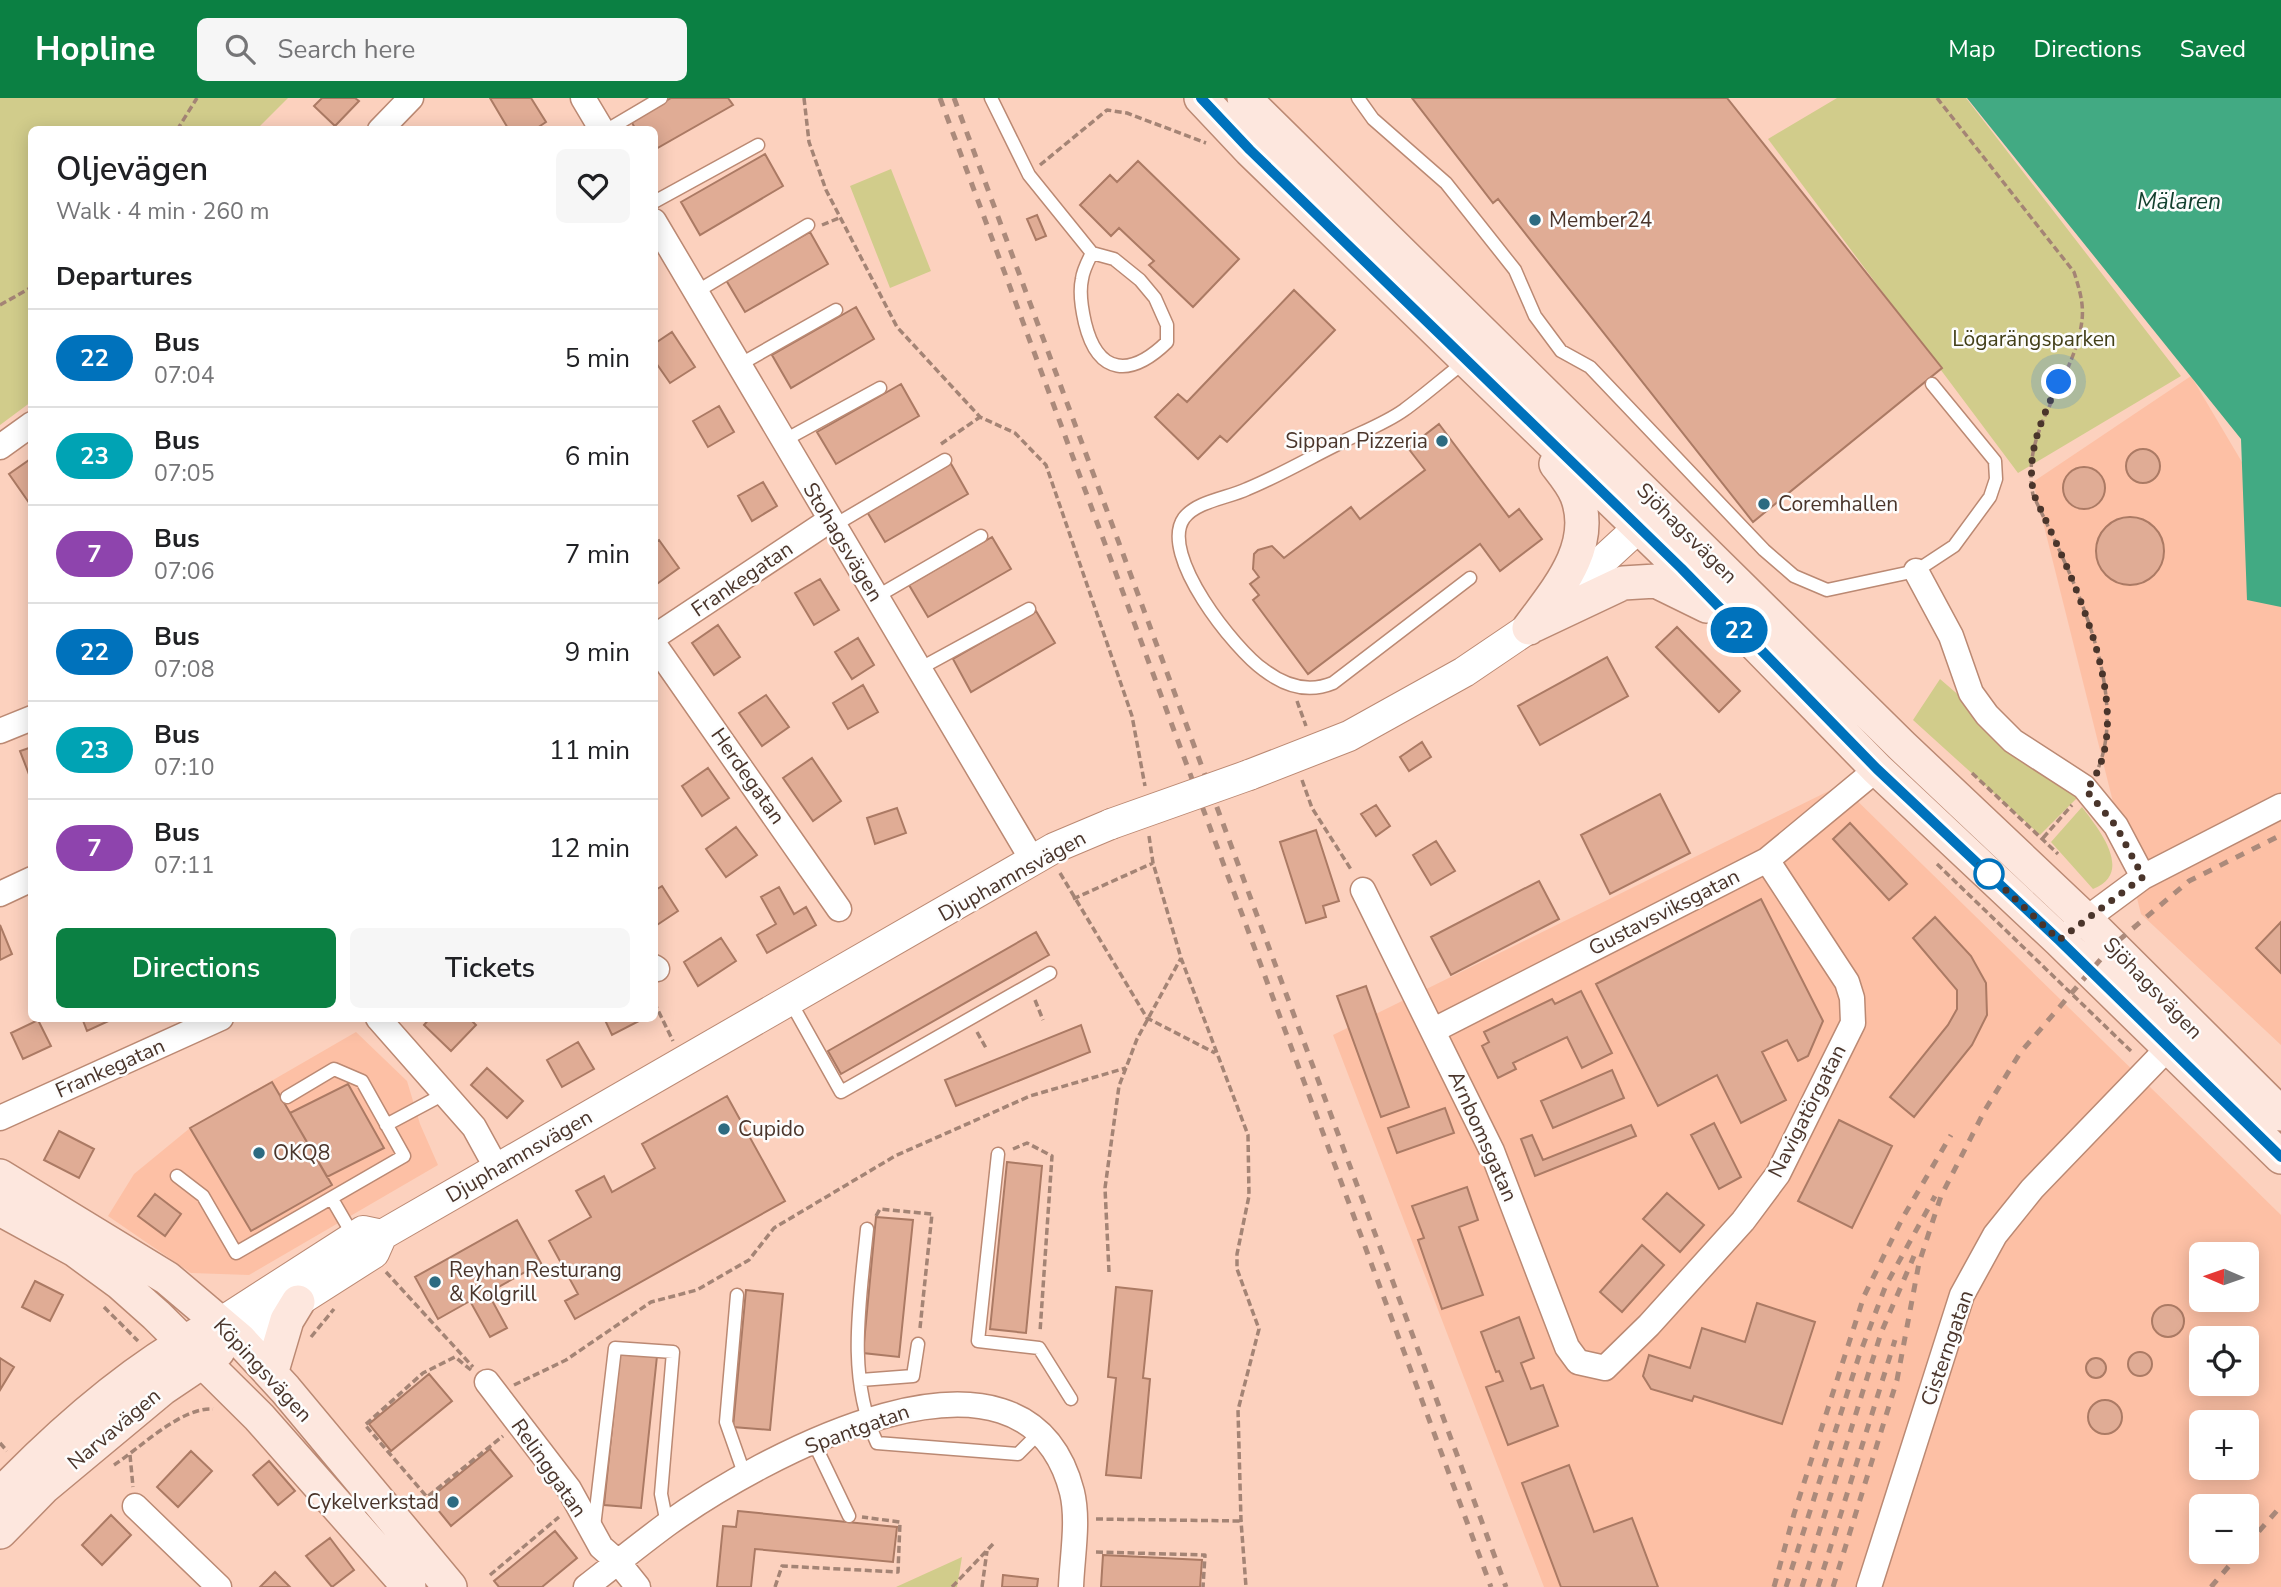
<!DOCTYPE html>
<meta charset="utf-8">
<style>
:root{--surface:#fff;--page:#f6f6f6;--text:#202124;--muted:#757577;--line:#e0e0e0;--accent:#0b8043}
body{margin:0;font-family:"Nunito Sans",sans-serif;background:var(--page);color:var(--text);height:100vh;display:flex;flex-direction:column;font-size:26px;white-space:nowrap}
*{box-sizing:border-box;margin:0}
p{font-size:23px;color:var(--muted)}
.icon{flex:none;width:38px;height:38px;fill:none;stroke:currentColor;stroke-width:2;stroke-linecap:round;stroke-linejoin:round}
.map{position:relative;flex:1;overflow:hidden}
.drawer{position:absolute;left:28px;top:28px;width:630px;height:896px;display:flex;flex-direction:column;background:var(--surface);border-radius:10px;box-shadow:0 4px 18px #0003}
.drawer>*{flex:none}
.badge{padding:0 14px;border-radius:23px;font-size:24px;line-height:46px}
.needle{width:46px;rotate:272deg}
.fabs{position:absolute;left:2189px;top:1144px;display:grid;gap:14px}
.fabs a{display:grid;place-items:center;width:70px;height:70px;border-radius:10px;background:var(--surface);box-shadow:0 4px 18px #0003;font-size:35px}
.you{position:absolute;width:35px;height:35px;margin:-18px;border:5px solid #fff;border-radius:50%;background:#1a73e8;box-shadow:0 0 0 10px #1a73e833}
.map>.badge{position:absolute;translate:-50% -50%;box-shadow:0 0 0 4px #fff}
h2{padding:0 28px;font-size:26px;line-height:63px}
.round{display:grid;place-items:center;flex:none;width:74px;height:74px;border-radius:10px;background:var(--page)}
.headline{display:flex;align-items:center;justify-content:space-between;height:119px;padding:0 28px}
h1{font-size:33px;font-weight:600;line-height:52px}
.primary-button{display:flex;gap:14px;margin-top:auto;padding:14px 28px}
.primary-button a{flex:1;height:80px;border-radius:10px;background:var(--accent);color:#fff;font-size:28px;font-weight:600;line-height:80px;text-align:center}
.primary-button a+a{background:var(--page);color:var(--text)}
ul{padding:0;list-style:none}
li{display:flex;align-items:center;gap:21px;height:98px;padding:0 28px;border-top:2px solid var(--line)}
li div{flex:1}
li b{display:block;font-size:26px}
li em{font-style:normal}
li .badge{min-width:77px;font-weight:700;text-align:center}
header{display:flex;align-items:center;gap:42px;box-sizing:border-box;height:98px;padding:0 35px;background:var(--accent);color:#fff}
header strong{font-size:33px}
nav{display:flex;gap:38px;margin-inline-start:auto;font-size:24px}
.search{width:490px;height:63px;background:var(--page);display:flex;align-items:center;gap:18px;box-sizing:border-box;padding:0 24px;border-radius:10px;color:var(--muted);font-size:26px}
.map>svg:first-child{display:block}
</style>
<header>
<strong>Hopline</strong>
<div class="search"><svg class="icon" aria-label="search" viewBox="0 0 24 24"><circle cx="10" cy="10" r="6"/><path d="M15 15l6 6"/></svg>Search here</div>
<nav><a>Map</a><a>Directions</a><a>Saved</a></nav>
</header>
<div class="map">
<svg width="2281" height="1489" viewBox="0 0 2281 1489">
<rect width="100%" height="100%" fill="#fcd1be"/>
<!-- built -->
<path fill="#fdc0a5" fill-rule="evenodd" d="M2191,278l90,152v517l-140,-131 -108,-432z
M1841,687l440,430v372h-737l-211,-552zM2202,1157h45v45h-45zM2202,1241h45v45h-45zM2202,1325h45v45h-45zM2202,1409h45v45h-45z
M356,934l51,49 13,43 18,41 -189,110 -58,-2 -83,-57 26,-42 56,-46z"/>
<!-- green -->
<path fill="#d1cc8b" d="M0,0h288l-31,31 -225,1 -1,272 -31,23z
M1837,0h129l215,278 -163,97 -250,-334z
M891,71l40,102 -41,17 -40,-102z
M1940,581l51,44 95,66 -46,46 -127,-115z
M2082,709c16,21 53,66 11,82l-42,-47z
M962,1459l-5,30h-61z"/>
<!-- water -->
<path fill="#42aa83" d="M1967,0h314v509l-34,-7 -6,-161z"/>
<!-- building -->
<path fill="#e0ac95" stroke="#ab7a64" stroke-width="2" d="M322,0h33l4,3 -24,25 -21,-20z
M490,0h41l15,24 -12,8h-25z
M671,0h57l5,7 -79,45v-20h-18l-5,-9z
M1412,0h315l215,270 -189,154 -255,-323 -5,4z
M765,56l18,32 -83,49 -19,-33z
M1138,63l101,98 -46,48 -44,-42 5,-4 -35,-33 -8,8 -31,-31 30,-30 7,7z
M1037,117l9,21 -10,4 -9,-21z
M810,134l18,32 -83,48 -19,-32z
M1294,192l41,40 -108,112 -7,-6 -22,23 -43,-42 23,-23 9,8z
M856,209l18,32 -83,49 -19,-33z
M672,234l23,35 -25,16 -16,-23v-16z
M901,286l18,32 -83,48 -19,-32z
M719,308l15,26 -26,15 -15,-26z
M1439,326l70,93 10,-8 23,30 -42,32 -20,-27 -172,130 -55,-74 6,-5 -9,-11 9,-7 -6,-8 1,-15 4,-4 14,-4 12,12 67,-51 9,12 65,-49 -17,-22z
M2126 368a17 17 0 1 1 34 0a17 17 0 1 1-34 0Z
M32,360v49l-23,-33z
M950,364l18,32 -83,48 -19,-32z
M2063 390a21 21 0 1 1 42 0a21 21 0 1 1-42 0Z
M763,384l14,24 -25,15 -14,-25z
M2096 453a34 34 0 1 1 68 0a34 34 0 1 1-68 0Z
M992,439l19,32 -83,48 -19,-32z
M659,442l20,28 -25,18v-43z
M820,481l19,31 -25,15 -19,-32z
M1036,513l19,32 -84,49 -18,-33z
M718,527l22,32 -26,18 -22,-32z
M1677,529l63,64 -21,21 -63,-65z
M858,540l16,27 -22,14 -17,-27z
M1607,559l21,39 -88,49 -22,-39z
M863,587l15,27 -30,17 -15,-26z
M766,597l23,32 -27,19 -23,-33z
M1422,644l9,15 -22,14 -9,-14z
M32,649v30h-2l-10,-26z
M812,660l29,43 -28,20 -30,-43z
M708,670l21,30 -27,18 -20,-30z
M1660,696l30,59 -80,41 -29,-59z
M1376,707l14,21 -14,10 -15,-22z
M897,710l9,25 -31,11 -8,-26z
M1850,725l57,61 -18,16 -56,-61z
M736,729l21,28 -31,22 -20,-28z
M1316,732l23,71 -16,5 3,11 -20,6 -26,-81z
M1436,743l19,30 -24,14 -18,-30z
M1539,783l20,38 -108,56 -20,-38z
M662,788l16,25 -24,16v-36z
M779,789l15,27 12,-7 10,18 -49,28 -10,-18 19,-11 -15,-27z
M1761,801l62,122 -15,35 -10,5 -11,-21 -25,12 24,48 -45,23 -24,-48 -59,31 -62,-122z
M1935,819l36,39 15,27 1,32 -15,30 -58,72 -24,-20 58,-72 9,-16v-19l-44,-52z
M2281,824v51l-25,-25z
M0,827l12,29 -12,6z
M1036,834l13,23 -208,119 -13,-23z
M721,840l15,23 -38,25 -14,-24z
M1366,888l43,121 -28,10 -44,-121z
M1581,893l31,62 -30,15 -15,-31 -54,26 3,6 -18,9 -16,-32 7,-4 -5,-10 68,-33 3,5z
M82,920h33l-28,13z
M430,920h39l7,7 -25,26 -27,-26z
M604,920h34l1,3 -27,14z
M38,922l13,26 -28,13 -12,-26z
M1081,927l9,27 -134,54 -11,-26z
M578,944l16,27 -32,18 -15,-27z
M487,970l36,33 -16,17 -36,-33z
M1612,972l12,28 -71,30 -12,-27z
M272,984l60,103 -81,46 -61,-103z
M348,986l36,64 -57,29 -37,-64z
M727,998l58,105 -210,118 -10,-18 13,-7 -29,-53 42,-24 -15,-26 28,-15 8,16 43,-24 -13,-24z
M1445,1010l9,25 -57,20 -9,-25z
M1839,1022l53,26 -40,82 -54,-27z
M1714,1025l27,54 -22,12 -28,-54z
M1631,1027l5,11 -101,40 -14,-37 11,-4 11,25z
M59,1033l35,18 -15,29 -35,-18z
M1007,1064l35,4 -16,167 -36,-4z
M1467,1089l11,33 -19,7 24,68 -41,14 -24,-69 6,-2 -12,-32z
M1667,1095l37,32 -24,27 -37,-33z
M155,1096l26,20 -16,22 -27,-20z
M876,1119l37,3 -14,137 -36,-4z
M517,1122l24,43 -53,30 19,35 -17,9 -20,-36 -32,18 -23,-42z
M1642,1147l22,20 -42,47 -22,-20z
M35,1183l28,14 -13,26 -28,-14z
M1116,1189l36,4 -9,87 7,1 -9,99 -35,-3 10,-97 -8,-1z
M746,1192l37,4 -13,136 -37,-3z
M1757,1205l58,19 -33,102 -88,-28 -2,5 -41,-12 -8,-13 6,-21 41,13 12,-40 43,14z
M2152 1223a16 16 0 1 1 32 0a16 16 0 1 1-32 0Z
M1519,1219l15,41 -13,5 10,26 12,-4 15,41 -50,19 -22,-58 17,-6 -4,-10 -3,1 -15,-40z
M620,1254l37,4 -16,152 -37,-3z
M2128 1266a12 12 0 1 1 24 0a12 12 0 1 1-24 0Z
M2086 1270a10 10 0 1 1 20 0a10 10 0 1 1-20 0Z
M0,1260l14,9 -14,23z
M429,1276l23,27 -61,50 -22,-27z
M2088 1319a17 17 0 1 1 34 0a17 17 0 1 1-34 0Z
M490,1351l22,27 -61,50 -22,-27z
M191,1353l21,20 -34,36 -21,-20z
M269,1363l26,30 -17,14 -25,-30z
M1569,1367l25,67 38,-14 26,69h-97l-39,-104z
M738,1413l159,16 -4,35 -138,-13 -4,38h-34l6,-61 13,1z
M111,1417l20,20 -29,30 -20,-20z
M555,1433l22,27 -35,29h-43l-5,-6z
M330,1440l24,32 -22,17 -26,-31z
M1103,1457l99,5 -2,27h-99z
M275,1474l15,15h-30z
M1003,1477l35,4 -1,8h-35z"/>
<g fill="none" stroke-linecap="round" stroke-linejoin="round">
<defs>
<path id="service" d="M991,0l38,77 63,78 22,6 26,21 15,18 12,27v17c-36,35 -69,34 -82,-19 -3,-13 -6,-31 -3,-44 1,-9 6,-18 10,-26
M1358,0l15,21 73,64 69,87 20,46 26,35 29,16 174,183 30,26 33,14 89,-19 38,-25 36,-49 6,-18 -1,-18 -63,-77
M607,32l54,-32
M654,104l104,-57
M696,194l112,-67
M1467,262c-21,16 -41,34 -63,50 -18,13 -42,22 -62,32 -31,15 -63,34 -95,47 -19,9 -50,12 -63,29 -26,36 51,132 80,152 21,16 45,23 69,13l137,-105
M739,267l97,-55
M783,343l97,-53
M833,428l112,-66
M876,499l105,-61
M919,571l110,-60
M790,903l51,91 209,-119
M386,1027l60,-32
M998,1056l-20,187 61,7 32,51
M177,1078l26,20 33,57 168,-97 -42,-75 -28,-12 -47,28
M332,1101l22,38
M867,1131c-7,71 -21,148 10,214l141,11 21,-21
M737,1197l-11,127 19,54
M861,1282l52,-4 5,-32
M814,1345l35,73
M594,1429l21,-179 58,4 -12,142 6,30"/>
<path id="minor" d="M583,0l19,32
M380,32l31,-32
M654,123l379,640
M0,349l32,-23
M1916,473l35,65 20,57 16,22 26,26 71,46 32,39 27,51
M654,539l176,-117
M654,546l185,265
M0,633l32,-13
M1363,792l129,261 75,196 11,15 27,6 44,-43 94,-104 35,-47 75,-151 -1,-25 -5,-16 -80,-122
M0,796l32,-15
M2074,830l69,-51 138,-71
M654,869l3,2
M378,920l96,109 22,40
M1434,932l333,-170 110,-91
M0,1020l221,-100
M487,1284l82,107 32,58 17,15 20,25
M135,1408l84,81
M586,1489c27,-21 53,-42 80,-62 90,-65 359,-216 406,-33 7,29 0,65 -1,95
M1869,1489l93,-292 33,-60 37,-46 135,-140"/>
<path id="tertiary" d="M1249,677l100,-39 115,-64 65,-44 110,-101
M220,1225l143,-92 19,4
M239,1241l135,-86 8,-18 672,-387 57,-24"/>
<path id="secondary" d="M1201,0l49,52 430,417 197,202 182,171 222,217
M1244,0l658,648 183,173 196,195
M1534,527l89,-42 33,-2 51,25
M1529,530c28,-38 67,-82 48,-132 -4,-11 -14,-23 -21,-32
M0,1078l167,102 72,61 46,50 165,198
M0,1111l75,41 45,33 36,32 103,102 150,170
M271,1276l16,-54 11,-18
M0,1397c59,-61 127,-122 202,-163
M0,1434l44,-45 119,-99 55,-37"/>
</defs>
<!-- service casing -->
<use href="#service" stroke="#bb8973" stroke-width="15"/>
<!-- minor casing -->
<use href="#minor" stroke="#bb8973" stroke-width="27"/>
<!-- tertiary casing -->
<use href="#tertiary" stroke="#bb8973" stroke-width="32"/>
<!-- secondary casing -->
<use href="#secondary" stroke="#bb8973" stroke-width="36"/>
<!-- path -->
<path stroke="#a48475" stroke-width="3.5" stroke-dasharray="7 3.5" stroke-linecap="butt" d="M804,0l5,44 17,48 71,137 83,90 35,16 31,32 86,251 13,70
M1937,0l137,174c5,16 10,31 8,48 -7,62 -62,106 -49,175 35,73 99,196 64,276
M177,32l20,-32
M1040,67l67,-55 20,3 79,30
M822,127l17,-7
M0,207l32,-18
M941,346l39,-27
M1297,603l9,25
M1972,675l86,81
M1302,682l10,28 40,63
M1149,738l4,27 28,95 67,177 1,61 -12,58v15l22,60 -21,81 3,111 5,66
M2043,740l29,-33
M1937,766l196,189
M1060,775l87,145 68,35
M1073,801l80,-36
M1035,902l8,20
M654,904l19,39
M977,934l9,16
M1013,1051l14,-6 25,13 -12,176
M876,1118l4,-7 52,5 -12,114
M386,1174l87,95
M1109,1174l-4,-84 14,-102 18,-47 44,-81
M104,1209l34,34
M311,1239l23,-28
M471,1272l-16,-13 -32,16 -58,52 62,72 76,-61
M514,1287l52,-25 85,-58 46,-12 52,-30 25,-32 121,-72 135,-60 96,-28
M0,1345l7,8
M130,1357l3,32
M114,1367c26,-17 67,-58 99,-56
M1096,1421l145,2
M1096,1454l109,3 -2,32
M490,1477l69,-58
M775,1489l7,-21 116,6 2,-50 -38,-5
M952,1489l41,-43
M982,1489l5,-36"/>
<!-- service -->
<use href="#service" stroke="#fff" stroke-width="12"/>
<!-- minor -->
<use href="#minor" stroke="#fff" stroke-width="24"/>
<!-- tertiary -->
<use href="#tertiary" stroke="#fff" stroke-width="30"/>
<!-- secondary -->
<use href="#secondary" stroke="#fde7de" stroke-width="33"/>
<!-- rail -->
<path stroke="#ab8a7b" stroke-width="5" stroke-dasharray="9 9" stroke-linecap="butt" d="M940,0l551,1489
M954,0l552,1489
M2247,1447l34,-39
M1774,1489l20,-73 70,-218 38,-77 49,-84
M1786,1489l73,-231 27,-71 49,-89
M1802,1489l79,-254 33,-77
M1818,1489l77,-247
M1833,1489l64,-207 22,-117 22,-67 44,-86 35,-57 92,-107 77,-65 92,-46
M2211,1489l30,-35"/>
<defs>
<path id="tertiary-bridge" d="M1111,726l138,-49"/>
</defs>
<!-- tertiary-bridge casing -->
<use href="#tertiary-bridge" stroke="#bb8973" stroke-width="32" stroke-linecap="butt"/>
<!-- tertiary-bridge -->
<use href="#tertiary-bridge" stroke="#fff" stroke-width="30"/>
</g>
<g fill="none" stroke-linecap="round" stroke-linejoin="round">
<defs>
<path id="line" d="M1201,0l49,52 431,418 196,201 182,171 222,217"/>
</defs>
<!-- line casing -->
<use href="#line" stroke="#fff" stroke-width="16"/>
<!-- line -->
<use href="#line" stroke="#0072bc" stroke-width="10"/>
<!-- walk -->
<path stroke="#4a352b" stroke-width="7" stroke-dasharray="0 12.6" d="M1989,776l-10,-9 80,75 84,-63 -27,-51 -30,-36c59,-73 -19,-223 -52,-295 -9,-41 8,-77 25,-113"/>
</g>
<!-- markers -->
<g fill="#2d6b81" stroke="#fdfdfd" stroke-width="2.5">
<circle cx="1535" cy="122" r="7"/>
<circle cx="1442" cy="343" r="7"/>
<circle cx="1764" cy="406" r="7"/>
<circle cx="724" cy="1031" r="7"/>
<circle cx="259" cy="1055" r="7"/>
<circle cx="435" cy="1184" r="7"/>
<circle cx="453" cy="1404" r="7"/>
</g>
<circle fill="#fff" stroke="#0072bc" stroke-width="3.5" cx="1989" cy="776" r="14"/>
<g text-anchor="middle" dominant-baseline="central" stroke-width="5" stroke-linejoin="round" paint-order="stroke">
<!-- poi labels -->
<g font-size="21" fill="#4a352b" stroke="#fdfdfd" text-anchor="start">
<text x="1549" y="122">Member24</text>
<text x="1428" y="343" text-anchor="end">Sippan Pizzeria</text>
<text x="1778" y="406">Coremhallen</text>
<text x="738" y="1031">Cupido</text>
<text x="273" y="1055">OKQ8</text>
<text x="449" y="1172">Reyhan Resturang<tspan x="449" dy="24">&amp; Kolgrill</tspan></text>
<text x="439" y="1404" text-anchor="end">Cykelverkstad</text>
</g>
<!-- park labels -->
<g font-size="21" fill="#423f18" stroke="#fdfdfd">
<text x="2034" y="241">Lögarängsparken</text>
</g>
<!-- street labels -->
<g font-size="21" fill="#4a352b" stroke="#fdfdfd">
<text transform="translate(1687 435) rotate(45)">Sjöhagsvägen</text>
<text transform="translate(843 444) rotate(59)">Stohagsvägen</text>
<text transform="translate(742 481) rotate(-34)">Frankegatan</text>
<text transform="translate(748 678) rotate(55)">Herdegatan</text>
<text transform="translate(1012 778) rotate(-29)">Djuphamnsvägen</text>
<text transform="translate(1664 814) rotate(-27)">Gustavsviksgatan</text>
<text transform="translate(2153 890) rotate(46)">Sjöhagsvägen</text>
<text transform="translate(110 970) rotate(-24)">Frankegatan</text>
<text transform="translate(1807 1013) rotate(-63)">Navigatörgatan</text>
<text transform="translate(1483 1038) rotate(66)">Arnbomsgatan</text>
<text transform="translate(519 1058) rotate(-30)">Djuphamnsvägen</text>
<text transform="translate(1947 1250) rotate(-71)">Cisterngatan</text>
<text transform="translate(263 1272) rotate(47)">Köpingsvägen</text>
<text transform="translate(114 1331) rotate(-40)">Narvavägen</text>
<text transform="translate(857 1331) rotate(-20)">Spantgatan</text>
<text transform="translate(549 1370) rotate(55)">Relinggatan</text>
</g>
<!-- water labels -->
<g font-size="23" font-style="italic" fill="#123f2e" stroke="#fdfdfd">
<text x="2179" y="103">Mälaren</text>
</g>
</g>
</svg>
<div class="fabs">
<a><svg class="needle" viewBox="-14 -14 28 28"><path d="M0-13l5 13h-10z" fill="#e53935"/><path d="M0 13l5-13h-10z" fill="#757577"/></svg></a>
<a><svg class="icon" aria-label="locate" viewBox="0 0 24 24"><circle cx="12" cy="12" r="6"/><path d="M12 2v4M12 18v4M2 12h4M18 12h4"/></svg></a>
<a>+</a>
<a>−</a>
</div>
<div class="you" style="left:2059px;top:284px"></div>
<b class="badge" style="left:1739px;top:532px;background:#0072bc;color:#fff">22</b>
<section class="drawer">
<div class="headline"><div><h1>Oljevägen</h1><p>Walk · 4 min · 260 m</p></div><a class="round"><svg class="icon" aria-label="heart" viewBox="0 0 24 24"><path d="M12 20l-8-8c-3-5 5-10 8-4 3-6 11-1 8 4z"/></svg></a></div>
<h2>Departures</h2>
<ul>
<li><span class="badge" style="background:#0072bc;color:#fff">22</span><div><b>Bus</b><p>07:04</p></div><em>5 min</em></li>
<li><span class="badge" style="background:#00a3b4;color:#fff">23</span><div><b>Bus</b><p>07:05</p></div><em>6 min</em></li>
<li><span class="badge" style="background:#8e44ad;color:#fff">7</span><div><b>Bus</b><p>07:06</p></div><em>7 min</em></li>
<li><span class="badge" style="background:#0072bc;color:#fff">22</span><div><b>Bus</b><p>07:08</p></div><em>9 min</em></li>
<li><span class="badge" style="background:#00a3b4;color:#fff">23</span><div><b>Bus</b><p>07:10</p></div><em>11 min</em></li>
<li><span class="badge" style="background:#8e44ad;color:#fff">7</span><div><b>Bus</b><p>07:11</p></div><em>12 min</em></li>
</ul>
<div class="primary-button"><a>Directions</a><a>Tickets</a></div>
</section>
</div>
